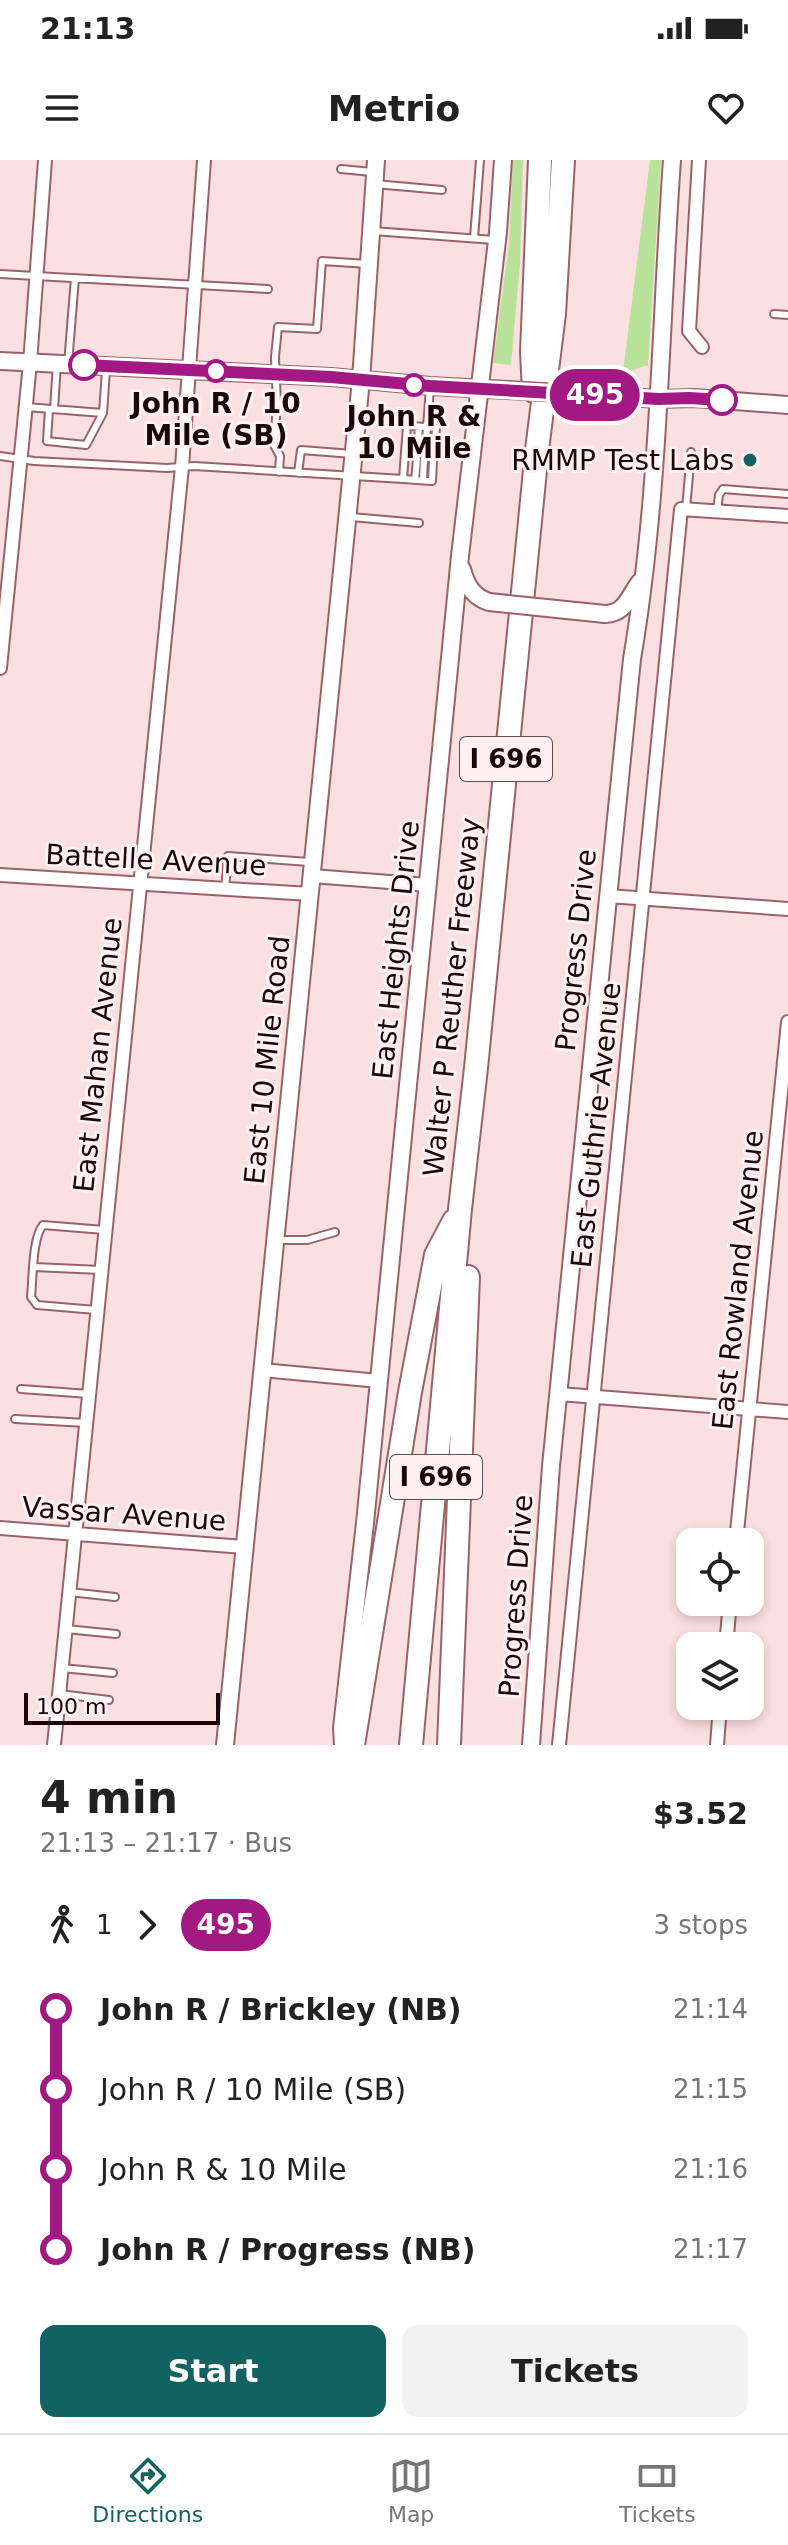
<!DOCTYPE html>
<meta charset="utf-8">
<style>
:root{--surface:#fff;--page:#f2f2f2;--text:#222;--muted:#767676;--line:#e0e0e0;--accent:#126261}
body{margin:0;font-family:"DejaVu Sans",sans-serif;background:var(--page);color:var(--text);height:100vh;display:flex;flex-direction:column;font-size:30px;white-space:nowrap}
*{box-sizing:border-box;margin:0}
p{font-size:26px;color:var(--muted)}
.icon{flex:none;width:44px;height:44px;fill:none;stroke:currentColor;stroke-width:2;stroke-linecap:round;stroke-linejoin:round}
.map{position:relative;height:1585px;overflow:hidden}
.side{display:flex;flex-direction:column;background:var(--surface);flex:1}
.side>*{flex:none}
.badge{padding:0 16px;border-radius:26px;font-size:28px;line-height:52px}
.fabs{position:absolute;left:676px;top:1368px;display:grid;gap:16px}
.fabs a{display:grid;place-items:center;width:88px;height:88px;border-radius:16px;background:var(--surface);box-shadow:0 4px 12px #0003;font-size:40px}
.scale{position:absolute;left:24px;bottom:20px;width:196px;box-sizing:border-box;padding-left:8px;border:4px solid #1b0609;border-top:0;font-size:22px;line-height:28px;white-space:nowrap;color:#1b0609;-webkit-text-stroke:6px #fff1f2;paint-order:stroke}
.map>.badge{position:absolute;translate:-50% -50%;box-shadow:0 0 0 4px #fff}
.legs{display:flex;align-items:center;gap:12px;height:88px;padding:0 40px;font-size:26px}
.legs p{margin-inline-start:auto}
.summary{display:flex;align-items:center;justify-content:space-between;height:136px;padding:0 40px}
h1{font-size:44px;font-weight:700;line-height:60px}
.action{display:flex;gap:16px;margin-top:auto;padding:16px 40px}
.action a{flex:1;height:92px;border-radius:16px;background:var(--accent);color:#fff;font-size:32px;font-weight:700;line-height:92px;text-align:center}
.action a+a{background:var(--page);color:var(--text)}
ul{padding:0 40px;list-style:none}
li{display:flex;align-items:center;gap:28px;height:80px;font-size:30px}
li i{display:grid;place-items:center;width:12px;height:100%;margin:0 10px;background:currentColor}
li i::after{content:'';width:20px;height:20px;margin:-10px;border:6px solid;border-radius:50%;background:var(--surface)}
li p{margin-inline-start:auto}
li:first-child i{background:linear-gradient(#0000 50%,currentColor 0)}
li:last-child i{background:linear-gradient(currentColor 50%,#0000 0)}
.status{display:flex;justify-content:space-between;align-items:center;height:56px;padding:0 40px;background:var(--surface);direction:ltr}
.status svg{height:22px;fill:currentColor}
header{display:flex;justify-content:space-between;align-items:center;height:104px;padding:0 40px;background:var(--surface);font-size:36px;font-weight:700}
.tabs{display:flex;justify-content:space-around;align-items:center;height:112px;border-top:2px solid var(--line);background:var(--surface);font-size:22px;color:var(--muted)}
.tabs a{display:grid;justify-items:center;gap:4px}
.tabs .on{color:var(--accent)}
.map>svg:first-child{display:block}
</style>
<div class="status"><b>21:13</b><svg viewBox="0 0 49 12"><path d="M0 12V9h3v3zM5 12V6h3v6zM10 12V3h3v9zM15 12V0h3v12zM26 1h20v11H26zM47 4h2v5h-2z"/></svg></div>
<header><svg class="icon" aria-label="menu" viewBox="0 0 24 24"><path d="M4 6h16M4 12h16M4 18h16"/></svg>Metrio<svg class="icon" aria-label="heart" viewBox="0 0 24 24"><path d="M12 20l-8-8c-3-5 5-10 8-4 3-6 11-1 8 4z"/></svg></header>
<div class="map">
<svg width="788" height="1585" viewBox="0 0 788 1585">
<rect width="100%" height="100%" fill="#fbe0e2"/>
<!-- green -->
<path fill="#b7e297" d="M513,0h10l-3,103 -9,102 -18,-2 16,-119z
M650,0h11l-13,206c-9,-1 -15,7 -25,6z"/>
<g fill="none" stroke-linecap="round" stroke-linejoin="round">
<defs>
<path id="service" d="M341,9l31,3
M375,24l67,6
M373,71l121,9
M474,78l6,-78
M0,114l268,15
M774,154l14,1
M68,204l7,-86
M26,247l77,6 3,-43
M49,249l-2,32 39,4 17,-32
M54,249l3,-45
M418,280l1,-13
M426,281l1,-14 9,1 -1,13
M0,296l34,5 133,7 27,-2 209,13 4,-53 20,1 3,-39
M279,312l1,-16 -6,-11 3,-41 -2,-47 3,-30 39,2 5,-68 46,3
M298,313l3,-23 52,4
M403,319l29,2 1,-22
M415,320l2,-21
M423,320l1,-21
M686,349l5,-57
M717,351l2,-16 4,-6 65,5
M351,357l68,6
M225,729l3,-33 81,6
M279,1080h28l28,-8
M34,1107l66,3
M96,1150l-59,-5 -6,-8c2,-18 1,-59 12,-72l61,5
M21,1229l68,5
M15,1259l71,4
M69,1432l46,5
M66,1469l50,5
M62,1508l51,5
M59,1534l50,6"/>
<path id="minor" d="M699,0l-10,171 13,16
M0,508l30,-305 15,-203
M0,715l310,19
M312,716l116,9
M608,736l180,13
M262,1210l117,11
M559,1234l229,18
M0,1368l244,19
M736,1382l52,-520
M726,1486l4,-44
M54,1585l128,-1278 22,-307
M559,1585l122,-1236 107,7
M717,1585l3,-39"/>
<path id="secondary" d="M0,201l331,16 99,9 78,4
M627,237l32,2 35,-1 94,7
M462,409c4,16 11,28 27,33
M605,454c21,-1 24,-18 35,-32
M225,1585l136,-1365 15,-220
M343,1585l-1,-17 23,-205 95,-967 38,-324 5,-72
M531,1585l20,-279 81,-807c28,-165 28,-332 40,-499"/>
<path id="motorway" d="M534,231l-2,-39 8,-192
M353,1585l57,-353 26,-137 18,-34
M411,1585l49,-536 16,-141 61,-618 17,-136 9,-154
M449,1585l19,-468"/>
</defs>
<!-- service casing -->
<use href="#service" stroke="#9a6268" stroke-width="10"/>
<!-- minor casing -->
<use href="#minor" stroke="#9a6268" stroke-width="16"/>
<!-- secondary casing -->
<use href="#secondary" stroke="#9a6268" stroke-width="20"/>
<!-- motorway casing -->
<use href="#motorway" stroke="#9a6268" stroke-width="26"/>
<!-- service -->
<use href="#service" stroke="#fff" stroke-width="6"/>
<!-- minor -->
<use href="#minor" stroke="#fff" stroke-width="12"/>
<!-- secondary -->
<use href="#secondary" stroke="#fff" stroke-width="16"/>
<!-- motorway -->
<use href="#motorway" stroke="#fff" stroke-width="22"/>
<defs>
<path id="secondary-bridge" d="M508,230l119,7
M489,442l116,12"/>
</defs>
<!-- secondary-bridge casing -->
<use href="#secondary-bridge" stroke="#9a6268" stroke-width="20" stroke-linecap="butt"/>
<!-- secondary-bridge -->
<use href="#secondary-bridge" stroke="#fff" stroke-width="16"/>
</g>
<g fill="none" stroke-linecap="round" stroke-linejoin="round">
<defs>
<path id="line-1" d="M84,205l247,12 99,9 229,13 30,-1 33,2"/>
</defs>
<!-- line-1 casing -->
<use href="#line-1" stroke="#fff" stroke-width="18"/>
<!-- line-1 -->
<use href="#line-1" stroke="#a31984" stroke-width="12"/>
</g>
<!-- markers -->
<g fill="#fff" stroke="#a31984" stroke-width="4">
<circle cx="84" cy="205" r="14"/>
<circle cx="216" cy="211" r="10"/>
<circle cx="414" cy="225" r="10"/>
<circle cx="722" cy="240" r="14"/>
</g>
<circle fill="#126261" stroke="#fff1f2" stroke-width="3" cx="750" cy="300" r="8"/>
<g text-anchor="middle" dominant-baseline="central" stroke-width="6" stroke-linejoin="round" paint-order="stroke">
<!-- shield labels -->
<g fill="#fff1f2" stroke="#5f4c4f" stroke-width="2">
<rect x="460" y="577" width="92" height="44" rx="6"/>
<rect x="390" y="1295" width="92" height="44" rx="6"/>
</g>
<g font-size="26" font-weight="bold" fill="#1b0609">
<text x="506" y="599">I 696</text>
<text x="436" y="1317">I 696</text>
</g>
<!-- stop labels -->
<g font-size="28" font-weight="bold" fill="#1b0609" stroke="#fff1f2">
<text x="216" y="243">John R / 10<tspan x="216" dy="32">Mile (SB)</tspan></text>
<text x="414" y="256">John R &amp;<tspan x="414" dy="32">10 Mile</tspan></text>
</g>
<!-- poi labels -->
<g font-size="28" fill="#1b0609" stroke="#fff1f2" text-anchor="end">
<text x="734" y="300">RMMP Test Labs</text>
</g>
<!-- street labels -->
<g font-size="28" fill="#1b0609" stroke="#fff1f2">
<text transform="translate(156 700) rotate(3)">Battelle Avenue</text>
<text transform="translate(396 790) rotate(-84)">East Heights Drive</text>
<text transform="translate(576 790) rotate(-84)">Progress Drive</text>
<text transform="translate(452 837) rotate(-84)">Walter P Reuther Freeway</text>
<text transform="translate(98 895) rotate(-84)">East Mahan Avenue</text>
<text transform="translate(267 900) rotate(-84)">East 10 Mile Road</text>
<text transform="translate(596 965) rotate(-84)">East Guthrie Avenue</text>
<text transform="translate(738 1120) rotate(-84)">East Rowland Avenue</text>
<text transform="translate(124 1354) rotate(4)">Vassar Avenue</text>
<text transform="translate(516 1436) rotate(-86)">Progress Drive</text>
</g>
</g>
</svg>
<div class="fabs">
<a><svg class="icon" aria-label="locate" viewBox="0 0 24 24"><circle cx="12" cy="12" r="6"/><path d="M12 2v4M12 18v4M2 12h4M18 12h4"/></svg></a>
<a><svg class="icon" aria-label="layers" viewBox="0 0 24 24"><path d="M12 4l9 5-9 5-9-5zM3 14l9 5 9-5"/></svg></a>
</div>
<div class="scale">100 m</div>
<b class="badge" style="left:595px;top:235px;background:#a31984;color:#fff">495</b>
</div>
<section class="side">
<div class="summary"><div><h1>4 min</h1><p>21:13 – 21:17 · Bus</p></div><b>$3.52</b></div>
<div class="legs"><svg class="icon" aria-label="walk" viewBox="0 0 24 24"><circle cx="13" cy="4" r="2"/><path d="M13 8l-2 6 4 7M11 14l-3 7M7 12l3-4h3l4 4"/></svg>1<svg class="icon" aria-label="forward" viewBox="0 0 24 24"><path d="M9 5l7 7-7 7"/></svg><b class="badge" style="background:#a31984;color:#fff">495</b><p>3 stops</p></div>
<ul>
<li><i style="color:#a31984"></i><b>John R / Brickley (NB)</b><p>21:14</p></li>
<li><i style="color:#a31984"></i><span>John R / 10 Mile (SB)</span><p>21:15</p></li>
<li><i style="color:#a31984"></i><span>John R &amp; 10 Mile</span><p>21:16</p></li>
<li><i style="color:#a31984"></i><b>John R / Progress (NB)</b><p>21:17</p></li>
</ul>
<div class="action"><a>Start</a><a>Tickets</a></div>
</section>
<nav class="tabs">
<a class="on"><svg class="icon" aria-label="directions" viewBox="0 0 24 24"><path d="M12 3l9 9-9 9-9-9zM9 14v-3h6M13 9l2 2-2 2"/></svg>Directions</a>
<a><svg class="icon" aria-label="map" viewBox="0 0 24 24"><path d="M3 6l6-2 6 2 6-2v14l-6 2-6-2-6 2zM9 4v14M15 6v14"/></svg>Map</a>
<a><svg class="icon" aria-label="tickets" viewBox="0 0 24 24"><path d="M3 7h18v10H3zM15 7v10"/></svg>Tickets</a>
</nav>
